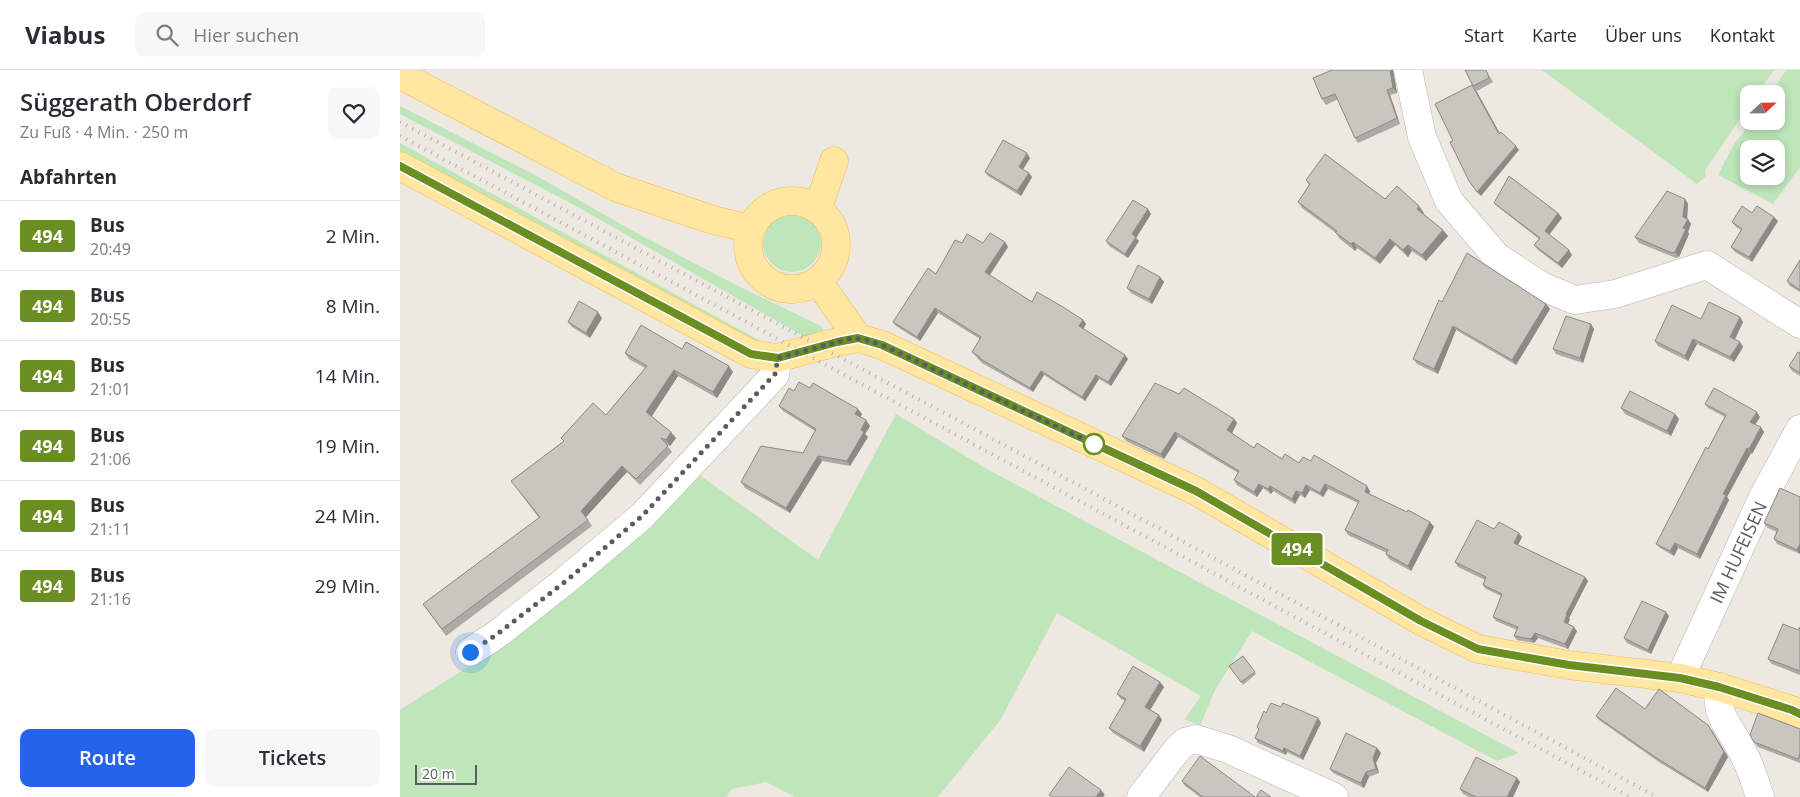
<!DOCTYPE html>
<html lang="de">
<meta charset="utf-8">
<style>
:root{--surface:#fff;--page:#f7f7f7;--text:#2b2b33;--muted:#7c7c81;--line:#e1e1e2;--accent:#2563eb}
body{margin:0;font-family:"Open Sans",sans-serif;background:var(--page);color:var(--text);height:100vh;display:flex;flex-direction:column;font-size:19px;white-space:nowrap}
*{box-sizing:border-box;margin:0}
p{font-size:16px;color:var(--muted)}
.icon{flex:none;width:28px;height:28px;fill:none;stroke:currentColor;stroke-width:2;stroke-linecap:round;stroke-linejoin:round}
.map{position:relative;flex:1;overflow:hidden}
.side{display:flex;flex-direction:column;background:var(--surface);width:400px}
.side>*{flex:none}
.badge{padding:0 10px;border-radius:4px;font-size:18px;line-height:32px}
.needle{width:32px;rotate:68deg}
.fabs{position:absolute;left:1340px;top:15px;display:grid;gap:10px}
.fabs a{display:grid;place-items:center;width:45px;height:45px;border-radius:10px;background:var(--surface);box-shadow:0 2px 8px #0003;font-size:25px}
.scale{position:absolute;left:15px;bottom:12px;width:62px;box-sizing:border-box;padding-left:5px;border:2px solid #595d62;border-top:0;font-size:14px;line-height:18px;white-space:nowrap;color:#595d62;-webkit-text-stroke:4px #fff;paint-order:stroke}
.you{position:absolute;width:25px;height:25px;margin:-12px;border:4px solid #fff;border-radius:50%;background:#1a73e8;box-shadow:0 0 0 8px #1a73e833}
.map>.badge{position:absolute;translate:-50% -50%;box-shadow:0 0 0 2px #fff}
h2{padding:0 20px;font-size:19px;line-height:45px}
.round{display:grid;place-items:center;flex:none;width:52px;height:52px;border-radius:10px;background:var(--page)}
.overview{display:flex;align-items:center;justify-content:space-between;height:85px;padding:0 20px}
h1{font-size:24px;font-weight:600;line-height:38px}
.button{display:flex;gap:10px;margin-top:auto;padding:10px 20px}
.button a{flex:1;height:58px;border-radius:10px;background:var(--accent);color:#fff;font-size:20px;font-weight:600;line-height:58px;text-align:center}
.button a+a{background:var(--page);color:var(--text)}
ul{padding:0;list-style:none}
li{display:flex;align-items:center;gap:15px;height:70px;padding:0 20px;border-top:1px solid var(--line)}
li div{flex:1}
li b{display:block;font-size:19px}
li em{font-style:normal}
li .badge{min-width:55px;font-weight:700;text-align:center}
header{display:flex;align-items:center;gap:30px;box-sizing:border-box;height:70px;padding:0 25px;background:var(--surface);border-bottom:1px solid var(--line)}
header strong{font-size:24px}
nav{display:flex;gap:28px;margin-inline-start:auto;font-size:18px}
.search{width:350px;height:45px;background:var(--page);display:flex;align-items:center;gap:12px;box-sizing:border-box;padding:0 18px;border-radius:10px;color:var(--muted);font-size:19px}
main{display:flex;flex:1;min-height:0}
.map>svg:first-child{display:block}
</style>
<header>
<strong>Viabus</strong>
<div class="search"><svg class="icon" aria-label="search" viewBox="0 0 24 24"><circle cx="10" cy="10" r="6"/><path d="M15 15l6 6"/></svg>Hier suchen</div>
<nav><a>Start</a><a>Karte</a><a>Über uns</a><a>Kontakt</a></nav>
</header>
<main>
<section class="side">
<div class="overview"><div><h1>Süggerath Oberdorf</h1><p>Zu Fuß · 4 Min. · 250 m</p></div><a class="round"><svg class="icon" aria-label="heart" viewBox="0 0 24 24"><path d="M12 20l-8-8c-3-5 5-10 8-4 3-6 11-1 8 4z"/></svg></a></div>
<h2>Abfahrten</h2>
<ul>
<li><span class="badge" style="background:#6b8e23;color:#fff">494</span><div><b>Bus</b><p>20:49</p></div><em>2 Min.</em></li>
<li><span class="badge" style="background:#6b8e23;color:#fff">494</span><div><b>Bus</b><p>20:55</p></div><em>8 Min.</em></li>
<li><span class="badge" style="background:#6b8e23;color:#fff">494</span><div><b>Bus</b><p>21:01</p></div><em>14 Min.</em></li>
<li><span class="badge" style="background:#6b8e23;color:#fff">494</span><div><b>Bus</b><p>21:06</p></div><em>19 Min.</em></li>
<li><span class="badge" style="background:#6b8e23;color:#fff">494</span><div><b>Bus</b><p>21:11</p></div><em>24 Min.</em></li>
<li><span class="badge" style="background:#6b8e23;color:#fff">494</span><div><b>Bus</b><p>21:16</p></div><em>29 Min.</em></li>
</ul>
<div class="button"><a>Route</a><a>Tickets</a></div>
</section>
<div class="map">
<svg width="1400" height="727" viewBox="0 0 1400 727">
<rect width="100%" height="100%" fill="#ede8e0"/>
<!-- green -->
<path fill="#bee6ba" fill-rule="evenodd" d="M1142,0h232l-17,24h-8v12l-44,64 1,6 -9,8z
M1386,0h14v97l-27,37 -55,-29 16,-31 18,-23h24v-27h-6zM1349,79h27v27h-27z
M0,36l135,69 96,55 101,53 89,43 4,8 -17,5 -230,-132 -178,-93z
M0,73l373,205 -8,1 -365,-191z
M363 173a29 29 0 1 1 58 0a29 29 0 1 1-58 0Z
M496,344l89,54 534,285 -22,8 -245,-130 -37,59 -15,36 -15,-7 16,-23 -144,-83 -56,106 -63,78h-143l-29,-15 -34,7 -6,8h-326v-87l99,-63 195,-176 124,89z"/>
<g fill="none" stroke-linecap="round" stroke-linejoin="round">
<defs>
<path id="minor" d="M1008,0l14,67 27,64 48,56 44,29 34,14 40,-6 92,-29 93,59
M70,582l26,-17 69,-54 77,-65 133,-141 2,-17
M1280,608l83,-181 37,-68
M1319,617c-3,29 8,36 21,60 9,16 15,33 20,50
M741,727l35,-46 9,-9 11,-3 32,10 106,48"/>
<path id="major" d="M0,5l215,112 98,33 38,9
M0,96l351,188 26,4 60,-16 21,-4 24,7 314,146 225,130 57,28 91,16 111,13 39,9 73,23 8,4
M348 175a44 44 0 1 1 88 0a44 44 0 1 1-88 0Z
M418,138l16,-47
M418,211l40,57"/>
</defs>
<!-- minor casing -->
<use href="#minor" stroke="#b3b7bb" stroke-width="29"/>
<!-- major casing -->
<use href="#major" stroke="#f7b84e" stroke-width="29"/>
<!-- minor -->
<use href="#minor" stroke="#fff" stroke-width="28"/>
<!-- major -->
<use href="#major" stroke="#ffe7a2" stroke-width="28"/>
<!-- rail -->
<path stroke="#b0b1b2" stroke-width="4" stroke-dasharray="1 6" stroke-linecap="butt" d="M0,52l604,323 653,352
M0,66l1230,661"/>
</g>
<!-- wall -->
<path fill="#ada9a4" d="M993,0l4,23 -7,2 10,29 -42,19 -3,-5 -17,-39 -12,6 -4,-6z
M1086,0l7,12 -16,9 -4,-5z
M630,88l-7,11 9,8 -11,19 -33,-20 -3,-4z
M906,110l79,19 39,14h-1l25,23 -22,25 -14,-10 -4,6 -13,-12 -15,19 -23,-16 -2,3 -15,-12 -4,-6 -34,-25 -4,-6 11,-17z
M1285,129l3,5 -1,14 4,6 -3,8 1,2 -10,23 -3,1 -37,-15 -4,-6z
M1094,133l64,10 4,5 -13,17 23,20 -10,13 -24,-18 -4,-5 5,-6 -41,-32z
M1352,143l26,8 -26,41 -17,-10 -4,-5 10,-17 -5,-3 -4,-5z
M751,144l-15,24 3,3 -11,17 -19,-12 -3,-5z
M605,172l3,5 -18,28 42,27 51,18 3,4 -3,5 45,30 -17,27 -12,-7 -14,22 -41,-26 -11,17 -51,-29 -10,-11 8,-13 -42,-26 -18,28 -24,-15 -3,-4 69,-79h21z
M1400,190v32l-10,-6 -3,-5z
M760,207l4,5 -12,22 -21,-11 -4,-5z
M1042,232l104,2 4,5 -34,56 -60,-35 -18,44 -21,-10 -4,-5z
M202,248l-12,20 -18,-11 -4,-5z
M1301,249l42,3 -8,18 5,2 3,5 -9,15 -37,-18 -9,17 -30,-15 -3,-5z
M1191,254l3,5 -11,34 -27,-9 -3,-5z
M282,279l51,23 -16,26 -39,-22 -27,41 25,21 -6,8 -4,-2 6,8 -32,33 -13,-13 -41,45 6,9 -146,110 -23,-32 116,-86 -28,-37 53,-40 -3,-3 45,-23 39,-47 -16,-9 -4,-6z
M1400,283v23l-8,-5 -3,-5z
M410,318l52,26 -2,3 10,9 -5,8 3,3 -18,29 -28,-5 -32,52 -45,-25 -4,-6 62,-29 12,-22 -32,-20 -4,-5 15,-15z
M779,324l55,25 3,4 -5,10 22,15 28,11 17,4 71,28 -1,3 38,18 23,10 4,5 -23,44 -22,-12 -3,-5 1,-1 -39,-18 -3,-5 13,-27 -30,-14 -5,8 -13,-7 -5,8 -5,-3 -5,9 -22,-13 -2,3 -8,-6 -6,9 -20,-12 -3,-5 4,-7 -60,-36 -14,22 -38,-18 -4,-5z
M1305,334l55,13 -5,7 9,8 -12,22 -1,-1 -24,44 2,3 -29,59 -22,-11 -4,8 -14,-8 -4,-4 52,-95 17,-32 -17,-9z
M1221,338l54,6 4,5 -8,17 -46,-22z
M1400,427v57l-23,-10 -3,-5 3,-7 -9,-4 -4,-5z
M1094,459l28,8 -4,8 67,32 3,4 -19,37 1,1 -2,5 9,7 -9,18 -30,-11 -4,5 -17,-3 -3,-4 3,-6 -21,-9 -3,-4 8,-21 -15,-7 -3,-4 2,-5 -27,-13 -3,-5z
M1269,546l-18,38 -24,-11 -3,-5z
M1400,557v48l-28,-11 -4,-5 30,-29z
M843,586l13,18 -13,11 -14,-19z
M760,612l4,5 -14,23 9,5 3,5 -18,32 -31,-19 -4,-5 16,-27 -4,-2 -4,-5z
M881,637l37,11 3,5 -18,37 -16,-8 -1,3 -28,-12 -3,-5 4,-8 -2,-3 9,-14z
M1245,639l67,21 16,27 -20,35 -49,-30 -60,-42 -3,-4z
M1400,659v34l-42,-16 -4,-5z
M977,678l4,5 -5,10 3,10 -10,4 -5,11 -31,-15 -3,-4z
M1117,708l3,4 -7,15h-44l-6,-3 -3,-5z
M782,711l73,16h-55l-15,-11z"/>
<!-- shaded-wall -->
<path fill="#8d8a86" d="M990,0h3l4,23 -4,-5z
M1072,15l4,5 27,49 -4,-5z
M987,20l3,5 10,29 -3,-6z
M1116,76l3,4 -38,46 -4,-4z
M627,83l3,5 -8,13 -3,-4z
M629,103l3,4 -11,19 -4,-5z
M1285,129l3,5 -1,16 1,-1 3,5 -3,8 1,2 -10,23 -4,-5 8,-35z
M1019,136l5,7 -2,2 -5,-6z
M748,139l3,5 -15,24 3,3 -11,17 -3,-4 7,-20z
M1158,143l4,5 -14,18 -3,-5z
M1374,147l4,4 -26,41 -3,-5z
M1043,160l5,6 -22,25 -4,-6z
M990,169l5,6 -15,19 -5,-6z
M605,172l3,5 -20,30 -3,-5z
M953,172l4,6 -2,3 -4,-7z
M1008,175l4,6 -4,6 -5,-7z
M1169,180l3,5 -10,13 -4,-5z
M760,207l4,5 -12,22 -3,-5z
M1146,234l4,5 -34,56 -4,-5z
M535,238l3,5 -18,28 -3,-4z
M198,242l4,6 -12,20 -4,-5z
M1340,247l3,5 -10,20 -3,-5z
M683,250l3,4 -4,7 -3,-5z
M1191,254l3,5 -11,34 -3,-5z
M1053,256l3,4 -18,44 -4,-5z
M1293,269l4,5 -9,17 -3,-5z
M1340,272l3,5 -9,15 -4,-5z
M725,285l3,4 -17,27 -3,-4z
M329,296l4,6 -16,26 -4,-6z
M274,300l4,6 -28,43 -4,-7z
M641,301l3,4 -11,17 -3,-4z
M696,305l3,4 -14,22 -3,-4z
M458,339l4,5 -3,6 -4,-6z
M1357,342l3,5 -6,10 -4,-5z
M1275,344l4,5 -8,17 -4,-5z
M834,349l3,4 -6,12 -4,-5z
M466,350l4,6 -5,8 3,3 -18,29 -3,-5 14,-31z
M1361,357l3,5 -12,22 -3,-5z
M271,362l5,6 -6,8 -4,-6z
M775,362l3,5 -14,22 -3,-5z
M1347,378l4,5 -24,44 2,3 -29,59 -3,-5 26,-60z
M418,386l4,5 -32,52 -4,-5z
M222,396l5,6 -41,45 -5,-6z
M859,414l4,4 -6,9 -3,-5z
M925,414l3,5 -5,8 -3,-4z
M906,415l4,5 -5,8 -3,-5z
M870,416l3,5 -2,3 -3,-5z
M967,416l3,5 -2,6 -3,-5z
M896,421l4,4 -5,9 -3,-5z
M1030,452l4,5 -23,44 -3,-5z
M1119,463l3,4 -5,10 -3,-4z
M1275,473l3,5 -4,8 -4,-5z
M1400,474v10l-3,-4z
M1185,507l3,4 -19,37 1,1 -3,7 -3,-4 2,-8z
M1266,542l3,4 -18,38 -3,-4z
M1174,557l3,4 -9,18 -3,-5z
M1135,563l3,5 -4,5 -3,-4z
M760,612l4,5 -15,25 -4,-5z
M759,645l3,5 -18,32 -4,-6z
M918,648l3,5 -18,37 -3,-4z
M1308,655l20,32 -20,35 -3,-4z
M884,678l3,4 -1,3 -3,-4z
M977,678l4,5 -5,10 3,10 -3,-4 -3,-11z
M966,702l3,5 -5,11 -3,-5z
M1117,708l3,4 -7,15h-6z
M701,720l4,5 -2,2h-7z"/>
<!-- building -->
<path fill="#c9c5bf" stroke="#8d8a86" d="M932,0h58l3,18 -6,2 10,28 -42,20 -20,-44 -13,5 -9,-21z
M1065,0h21l3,8 -16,8z
M1072,15l27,49 2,-2 15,14 -39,46 -8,-11 -19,-39 3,-1 -18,-37z
M603,70l24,13 -8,14 10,6 -12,18 -32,-19z
M925,84l60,45 12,-13 22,20 -2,3 26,21 -21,25 -14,-10 -5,5 -13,-11 -15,19 -22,-16 -2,2 -16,-12 2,-1 -39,-29 12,-18 -4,-4z
M1109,106l49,37 -13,18 24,19 -11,13 -24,-18 6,-7 -46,-35z
M1267,121l18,8 -2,18 5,2 -5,9 3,1 -11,23 -3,1 -37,-16z
M733,130l15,9 -16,25 4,3 -11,17 -19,-13z
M1342,136l10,7 5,-7 17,11 -25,40 -18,-10 11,-18 -10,-7z
M590,163l15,9 -20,30 47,30 5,-10 26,15 20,13 -4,6 46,29 -17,27 -12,-7 -14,22 -41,-26 -11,17 -51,-30 1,-1 -8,-5 9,-15 -46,-29 -18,29 -24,-15 35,-54 8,6 19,-34 7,3 5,-9 16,9z
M1067,183l79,51 -34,56 -59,-34 -19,43 -21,-10 26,-59 3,2z
M1400,190v30l-13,-9z
M738,195l22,12 -11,22 -22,-11z
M179,231l19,11 -12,21 -18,-11z
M1309,232l31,15 -10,20 10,5 -10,15 -37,-18 -8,17 -30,-15 17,-36 29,14z
M1166,246l25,8 -11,34 -27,-9z
M241,255l41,24 4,-7 43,24 -16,26 -39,-22 -28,42 25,20 -5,8 -5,-2 7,8 -32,33 -14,-13 -41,45 7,9 -146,109 -19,-25 117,-87 -29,-36 53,-40 -3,-3 32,-35 13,12 41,-49 -22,-13z
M1398,282l2,1v20l-11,-7z
M399,312l11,6 3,-5 45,26 -3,5 11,6 -5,10 3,2 -17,29 -29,-5 -32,52 -45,-26 20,-36 42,7 13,-24 -37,-23 10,-18 5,3z
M755,313l24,11 5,-6 50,31 -7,11 27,18 3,-5 25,16 3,-5 14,9 4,-6 8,4 3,-6 53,31 -2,6 42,20 1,-2 22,12 -22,44 -22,-12 2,-4 -43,-20 14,-29 -34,-17 -5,9 -14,-8 -4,8 -6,-2 -4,8 -22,-13 -2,3 -9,-5 -5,8 -20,-12 5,-9 -64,-39 -14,22 -39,-18z
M1314,318l43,24 -7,10 11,5 -12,22 -2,-1 -24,46 3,1 -29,59 -22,-11 -5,8 -14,-7 50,-97 2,2 18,-34 -21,-11z
M1230,321l45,23 -8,17 -46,-23z
M1380,418l20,9v47l-3,6 -23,-11 4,-10 -14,-6z
M1077,450l17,9 5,-7 20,11 -5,10 71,34 -19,37 1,1 -3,7 10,5 -9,17 -30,-11 -4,6 -17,-3 4,-9 -25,-10 9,-23 -19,-9 3,-8 -31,-15z
M1242,531l24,11 -18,38 -24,-12z
M1383,554l15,6 2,-3v44l-32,-12z
M843,586l12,16 -14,10 -12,-16z
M733,596l27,16 -15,25 14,8 -19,31 -31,-18 17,-29 -9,-5z
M1216,618l29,21 14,-20 49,36 16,27 -19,36 -50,-31 -59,-41z
M871,633l10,4 2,-4 35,15 -18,38 -16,-8 -1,3 -28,-13 4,-9 -2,-2 7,-16 2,2z
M1358,643l42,16v24l-2,6 -44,-17 -4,-7z
M946,663l31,15 -4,10 3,11 -10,3 -5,11 -31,-14z
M800,686l55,41h-52l-21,-16z
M1076,687l41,21 -10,19h-31l-16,-8z
M669,697l32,23 -5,7h-43l-4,-2z
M861,720l10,7h-15z"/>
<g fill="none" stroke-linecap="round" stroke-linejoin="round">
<defs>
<path id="line" d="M0,96l351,188 27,4 59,-16 21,-4 24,7 314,146 225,130 57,28 91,16 111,13 39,9 73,23 8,4"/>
</defs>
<!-- line casing -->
<use href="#line" stroke="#fff" stroke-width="11"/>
<!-- line -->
<use href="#line" stroke="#6b8e23" stroke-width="8"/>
<!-- walk -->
<path stroke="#595d62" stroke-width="5" stroke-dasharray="0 9" d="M70,582l26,-17 70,-54 76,-65 133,-142 3,-16 70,-19c12,-2 22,2 34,6l212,99"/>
</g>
<!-- markers -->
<circle fill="#fff" stroke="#6b8e23" stroke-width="2.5" cx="694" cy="374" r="10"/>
<g text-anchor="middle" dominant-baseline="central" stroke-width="4.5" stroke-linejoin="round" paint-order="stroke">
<!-- street labels -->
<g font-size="18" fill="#595d62" stroke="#fff">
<text transform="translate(1338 482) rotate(-65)">IM HUFEISEN</text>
</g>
</g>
</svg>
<div class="fabs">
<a><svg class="needle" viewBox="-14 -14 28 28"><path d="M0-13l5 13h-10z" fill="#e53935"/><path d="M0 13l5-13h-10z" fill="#7c7c81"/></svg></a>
<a><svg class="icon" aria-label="layers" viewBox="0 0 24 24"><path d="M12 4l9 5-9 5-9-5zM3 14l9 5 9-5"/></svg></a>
</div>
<div class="scale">20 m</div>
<div class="you" style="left:70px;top:582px"></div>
<b class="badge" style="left:897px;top:479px;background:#6b8e23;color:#fff">494</b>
</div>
</main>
